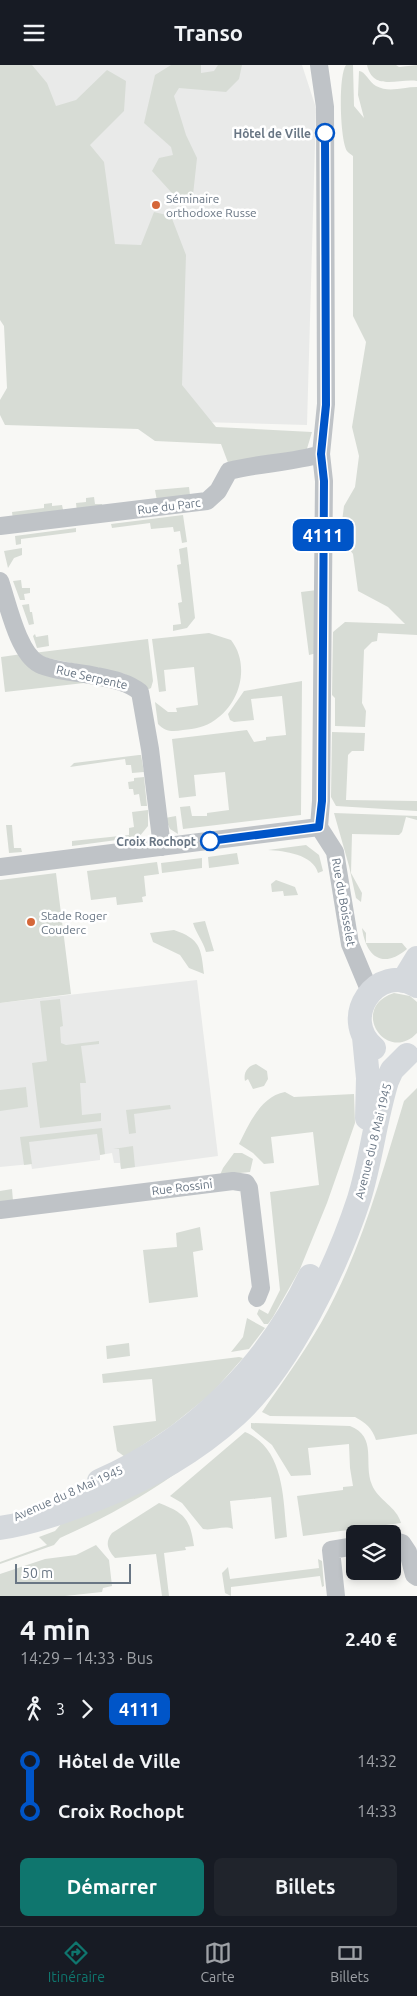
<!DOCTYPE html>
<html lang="fr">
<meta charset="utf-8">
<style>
:root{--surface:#171b24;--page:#20242c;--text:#f1f3f6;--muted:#9ea1a6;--line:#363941;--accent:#0f766e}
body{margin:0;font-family:Ubuntu,sans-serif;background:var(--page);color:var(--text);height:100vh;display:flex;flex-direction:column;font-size:19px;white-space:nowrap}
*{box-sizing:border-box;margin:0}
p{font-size:16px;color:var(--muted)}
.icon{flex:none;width:28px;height:28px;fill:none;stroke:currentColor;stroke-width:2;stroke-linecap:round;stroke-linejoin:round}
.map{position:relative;height:1531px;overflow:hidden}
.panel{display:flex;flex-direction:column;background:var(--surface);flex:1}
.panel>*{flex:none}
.badge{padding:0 10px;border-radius:8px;font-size:18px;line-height:32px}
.tools{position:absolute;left:346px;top:1460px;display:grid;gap:10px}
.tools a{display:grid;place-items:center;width:55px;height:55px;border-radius:8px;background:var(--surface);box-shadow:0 2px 8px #0003;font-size:25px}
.scale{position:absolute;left:15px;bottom:12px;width:116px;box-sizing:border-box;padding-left:5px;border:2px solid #697684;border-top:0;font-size:14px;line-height:18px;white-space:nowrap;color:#697684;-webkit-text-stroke:4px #fff;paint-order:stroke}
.map>.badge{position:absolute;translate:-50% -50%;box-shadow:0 0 0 2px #fff}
.legs{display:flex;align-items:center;gap:8px;height:55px;padding:0 20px;font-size:16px}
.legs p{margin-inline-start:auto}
.headline{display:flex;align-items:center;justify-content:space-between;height:85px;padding:0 20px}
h1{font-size:28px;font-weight:700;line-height:38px}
.action{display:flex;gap:10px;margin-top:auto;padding:10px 20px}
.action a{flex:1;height:58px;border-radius:8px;background:var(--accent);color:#fff;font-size:20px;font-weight:700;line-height:58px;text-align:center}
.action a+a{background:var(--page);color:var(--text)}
ul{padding:0 20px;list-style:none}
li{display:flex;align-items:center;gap:18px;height:50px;font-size:19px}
li i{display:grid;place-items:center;width:8px;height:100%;margin:0 6px;background:currentColor}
li i::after{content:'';width:12px;height:12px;margin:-6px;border:4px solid;border-radius:50%;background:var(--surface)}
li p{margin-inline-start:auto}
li:first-child i{background:linear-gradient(#0000 50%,currentColor 0)}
li:last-child i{background:linear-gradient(currentColor 50%,#0000 0)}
header{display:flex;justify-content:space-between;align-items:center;height:65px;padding:0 20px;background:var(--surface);font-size:22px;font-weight:700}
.tab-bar{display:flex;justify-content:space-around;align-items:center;height:70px;border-top:1px solid var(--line);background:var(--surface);font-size:14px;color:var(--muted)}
.tab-bar a{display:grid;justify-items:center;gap:2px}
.tab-bar .current{color:var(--accent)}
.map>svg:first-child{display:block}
</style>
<header><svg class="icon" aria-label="menu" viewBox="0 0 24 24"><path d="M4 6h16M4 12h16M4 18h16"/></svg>Transo<svg class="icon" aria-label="person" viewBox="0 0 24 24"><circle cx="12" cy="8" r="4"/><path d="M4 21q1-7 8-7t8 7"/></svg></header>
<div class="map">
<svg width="417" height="1531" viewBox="0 0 417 1531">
<rect width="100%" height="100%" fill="#f8f8f5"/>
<!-- built -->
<path fill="#e9eae9" d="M0,0h302l14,43 -9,317 -293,-8z
M197,915l21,176 -97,13 -1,-6h-6l-2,-10 -12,2v5l-68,9 -1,-5 -31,3v-164z"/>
<!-- green -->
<path fill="#d7dcd5" d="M0,0h32l15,18 9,23 20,-6 31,-30 19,11 -2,30 -34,34 14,17 11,82 26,1 13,-33 17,4 15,39 -4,130 34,42 96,5 -6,20 -76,16 -9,-24 -66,-3 -17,-12 -133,-4 -5,-10v-15l7,-12 -3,-62 -4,-6z
M171,0h30v8l13,-2 4,-6h24l-3,14 -13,13 -47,-4 -5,8 12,39 11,23 -4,37 -13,7 -28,-31 7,-13 14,-3 -2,-8 -27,-24 11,-48z
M346,0h7l1,41 10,12 -6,-23 1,-24c6,0 10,11 17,15 13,7 27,1 41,1v548l-39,-2 -1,8 -5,1 -8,8 -2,53 4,8 -1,16 -30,-1v-28l-3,-3 1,-63 12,-10 60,2 -17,-17 -30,-16 -5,-37 -13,-17 4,-31 11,-19 4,-31 -7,-29 14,-85 -13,-26v-160c-2,-2 -5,-3 -6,-5 -7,-11 -9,-75 -1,-86z
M367,0h29l3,2 18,-2v16c-18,-3 -44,11 -50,-16z
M189,422l1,8 -33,6 -2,-11z
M94,432l1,7h7l1,5 -26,3 -1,-9 10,-1v-4z
M52,438v3l10,-1 2,9 -51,6 -1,-8 32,-4v-4z
M183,450l4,27 -5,1 -2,-12 -6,1 -1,-5 -22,2 -1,-6 -38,5 -1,-4z
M76,463v4l-55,7v5l-5,1 -1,-9z
M187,482l8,71 -8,10 -14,3v-6l8,-1 -3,-21 4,-1 -5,-37 4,-1 -2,-15z
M22,483v7l-8,3 -6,10 -4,-17z
M21,515l1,8h8v5l-6,1 1,6h-5l-7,-19z
M317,525v63l-8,2 -8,-63z
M29,539l1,8h2l2,12 -5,1 -7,-20z
M209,568l22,7c19,24 10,63 -16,80 -10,7 -20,9 -32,10 -10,2 -18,2 -25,-6l-3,-22 13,10h9l-1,-4 22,-3 -4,-38 -30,3 2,21 -7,1 -7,-53z
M35,569l1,3 12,-2 1,11 -12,2 -4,-12z
M148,574l5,42 -2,7 -6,3 -20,-17 -78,-16 -14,-5z
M22,589l62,24v5l-79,9 -4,-35z
M302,616l-1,134 -118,14 -3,-22 10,-1 2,10h15v-3l22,-3 -4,-38 -31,3 2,21 -17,2 -7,-59 75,-9 7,12 12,-2v-3l20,-2 -4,-39 -31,3 3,21 -20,2 -4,-2 -2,-6 16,-23z
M332,667l33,1 -1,18h-12l-4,4 -2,45 71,1v10l-81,-5 -5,-9z
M139,690h2l3,17 -12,1 -1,-8h-5l-1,-6 -55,8 4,-4z
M144,712l3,29h-6l-2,-12 -5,1 -1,-6h-4l-1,-7 6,-1v-3z
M148,745v16l-9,11 -67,9v-5l57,-6v-7l5,-1 -2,-15z
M334,748l83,3v4l-11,-3 -4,15 -3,3 -47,-1 -1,39 11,20 -1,9 -5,-4 -7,-32z
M176,751l2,18 -8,-5 -5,-11z
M6,760h6l2,23h7l1,4 -13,1z
M306,780l13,10 4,16 -5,2c-5,-19 -34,-22 -50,-23z
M237,788l2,11 -30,4 -1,-11z
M202,793v10l-40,5 -1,-10z
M157,797l2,12 -15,2 2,20 -4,1 1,5 -26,3 -1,-8 -25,3 -4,-29z
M56,808l15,121 -71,9v-123z
M276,815l19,7 3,8 -14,1 -1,-5 -11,1 -1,-8z
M205,856l9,30 -8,1c-3,-11 -10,-19 -13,-29z
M362,863l4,5v10h36l5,6c-25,21 -41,7 -45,-21z
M174,865c26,9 27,17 30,44l-15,-6 -9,-13 -27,-13 -3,-9z
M394,928l16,3 7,6v31c-30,32 -69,-25 -23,-40z
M60,934l3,27 -3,1 1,16 5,2 33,-4v3l-18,2 5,37h-6l2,32 19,-2v8l-61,7 -8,-65 15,-2 -7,-60z
M256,999l11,7 1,8 -4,7 -11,3 -5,-10 -3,2c-2,-9 3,-15 11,-17z
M26,1022l2,20 -28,4v-21z
M417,1023v346l-41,6c-4,-12 -10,-17 -21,-23l-85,-1 -8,-4c20,-29 41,-58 59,-89 39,-69 60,-146 83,-222z
M285,1027l9,5 60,-3 1,29 -28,80 -27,66 -27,48 -5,7h-4l-7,-10 2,-5 9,5 12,-24 -10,-98 49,-7 -6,-53 -42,5 3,26 -10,1 -11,-11 -14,-9c10,-20 22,-48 46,-52z
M170,1040l1,4 -37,5 2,19 -7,1 -3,-24z
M102,1063l3,26 -5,1 -3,-21 -68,8 3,22 -8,1 -4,-28z
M133,1081l2,21 -14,2 -2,-20h-6z
M234,1088h8l11,6 -3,13 -30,3 3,-7z
M12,1124l1,12 -13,1v-11z
M200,1162l3,23 -10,2 5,45 -49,6 -6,-53 34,-3 -1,-14z
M247,1253l18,10 -16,21 -18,3 12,-15z
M129,1278l1,13 -23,3 -1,-13z
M239,1292l4,1 -32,36 -40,32 -46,31 -8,-6 -4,-25 43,-5 -4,-42 -49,4 -1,-9z
M251,1358l99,3c28,11 13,37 22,59 6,15 25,22 29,38l-98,13 -6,-40 46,-6v-3l10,-1 -3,-18 -1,-24 -41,4 3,27 -20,1 -19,-31 -21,-17z
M245,1367c40,17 38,68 42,105l-12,2 -4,-42 -41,4 3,28c-9,-4 -20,2 -30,0l-21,-26 -12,-7z
M190,1398c-41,31 -83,54 -130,75l-6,7 -54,19v-2l47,-17 -8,-8 16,-6 7,-8z
M159,1438c26,10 31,16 35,43l-9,1 1,3 -22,3 5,43h-7l-6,-42 -41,4c-8,-9 -10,-16 -3,-25z
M96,1480l13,15 3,26 -9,2 -1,4 -37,4h-65v-22l45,-15 31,-4z
M318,1494l4,2 2,25 -2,1 -2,-11 -89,11v9l-6,-3 -3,-20 6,-6 2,12 89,-11z"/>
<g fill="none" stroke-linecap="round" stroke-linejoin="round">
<!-- street -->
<path stroke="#bfc3c7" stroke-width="18" d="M319,0l6,42 1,297 -5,50 3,27 -3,320 -2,26 16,25 15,92 20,48
M0,461l207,-25 11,-10 11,-20c30,-8 62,-8 92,-17
M0,516c8,23 18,72 39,83 17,8 40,8 57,12 15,3 32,6 44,16l10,57 12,98
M0,802l319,-40
M0,1145l233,-29 13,2 3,5 12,100 -4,10
M392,1475l10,3 6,9 6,23 3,2
M336,1531l-5,-46 24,-4"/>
<!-- secondary -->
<path stroke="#d5d9dd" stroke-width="24" d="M403,916l14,-23
M364,972l4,41 -1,40
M374,983c-36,-29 3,-87 43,-62
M99,1416c92,-40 168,-114 211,-205
M0,1463c33,-5 63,-16 94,-28 52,-20 101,-48 142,-85 53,-48 101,-149 123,-216 12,-39 16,-79 28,-118l5,-11 15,-15"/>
</g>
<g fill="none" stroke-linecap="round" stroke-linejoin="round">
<defs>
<path id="line-1" d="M210,776l109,-14 3,-26 2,-320 -3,-27 5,-49 -1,-272"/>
</defs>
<!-- line-1 casing -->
<use href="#line-1" stroke="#fff" stroke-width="11"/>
<!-- line-1 -->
<use href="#line-1" stroke="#0055c8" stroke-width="8"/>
</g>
<!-- markers -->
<g fill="#fff" stroke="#0055c8" stroke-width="2.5">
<circle cx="325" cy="68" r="9"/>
<circle cx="210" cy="776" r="9"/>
</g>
<g fill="#d56739" stroke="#fff" stroke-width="2">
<circle cx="156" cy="140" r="5"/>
<circle cx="31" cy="857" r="5"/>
</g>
<g text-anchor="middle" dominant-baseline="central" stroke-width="5" stroke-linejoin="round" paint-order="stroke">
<!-- stop labels -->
<g font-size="12" font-weight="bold" fill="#697684" stroke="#fff" text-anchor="end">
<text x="311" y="68">Hôtel de Ville</text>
<text x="196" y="776">Croix Rochopt</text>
</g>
<!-- poi labels -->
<g font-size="12" fill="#697684" stroke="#fff" text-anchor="start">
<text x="166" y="133">Séminaire<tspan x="166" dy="14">orthodoxe Russe</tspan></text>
<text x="41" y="850">Stade Roger<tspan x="41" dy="14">Couderc</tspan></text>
</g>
<!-- street labels -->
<g font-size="12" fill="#697684" stroke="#fff">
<text transform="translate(169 441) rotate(-7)">Rue du Parc</text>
<text transform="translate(92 612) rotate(13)">Rue Serpente</text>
<text transform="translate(344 837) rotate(80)">Rue du Boisselet</text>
<text transform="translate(373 1076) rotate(-76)">Avenue du 8 Mai 1945</text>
<text transform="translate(182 1122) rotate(-7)">Rue Rossini</text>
<text transform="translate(68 1428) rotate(-24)">Avenue du 8 Mai 1945</text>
</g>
</g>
</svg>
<div class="tools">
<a><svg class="icon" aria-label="layers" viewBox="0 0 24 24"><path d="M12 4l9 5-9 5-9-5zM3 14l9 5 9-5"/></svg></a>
</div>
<div class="scale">50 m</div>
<b class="badge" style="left:323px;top:470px;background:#0055c8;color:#fff">4111</b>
</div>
<section class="panel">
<div class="headline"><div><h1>4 min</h1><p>14:29 – 14:33 · Bus</p></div><b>2.40 €</b></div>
<div class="legs"><svg class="icon" aria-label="walk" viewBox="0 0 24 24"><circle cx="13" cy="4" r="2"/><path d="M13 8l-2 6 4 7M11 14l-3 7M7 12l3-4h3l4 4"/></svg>3<svg class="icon" aria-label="forward" viewBox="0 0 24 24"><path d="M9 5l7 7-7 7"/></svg><b class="badge" style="background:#0055c8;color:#fff">4111</b></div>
<ul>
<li><i style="color:#0055c8"></i><b>Hôtel de Ville</b><p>14:32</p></li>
<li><i style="color:#0055c8"></i><b>Croix Rochopt</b><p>14:33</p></li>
</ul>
<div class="action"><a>Démarrer</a><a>Billets</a></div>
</section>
<nav class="tab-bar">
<a class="current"><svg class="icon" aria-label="directions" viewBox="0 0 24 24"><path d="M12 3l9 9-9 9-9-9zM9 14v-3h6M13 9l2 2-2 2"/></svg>Itinéraire</a>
<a><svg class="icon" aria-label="map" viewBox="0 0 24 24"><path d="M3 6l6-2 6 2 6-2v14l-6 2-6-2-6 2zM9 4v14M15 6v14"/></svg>Carte</a>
<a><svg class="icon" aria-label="tickets" viewBox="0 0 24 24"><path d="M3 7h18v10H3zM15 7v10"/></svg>Billets</a>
</nav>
